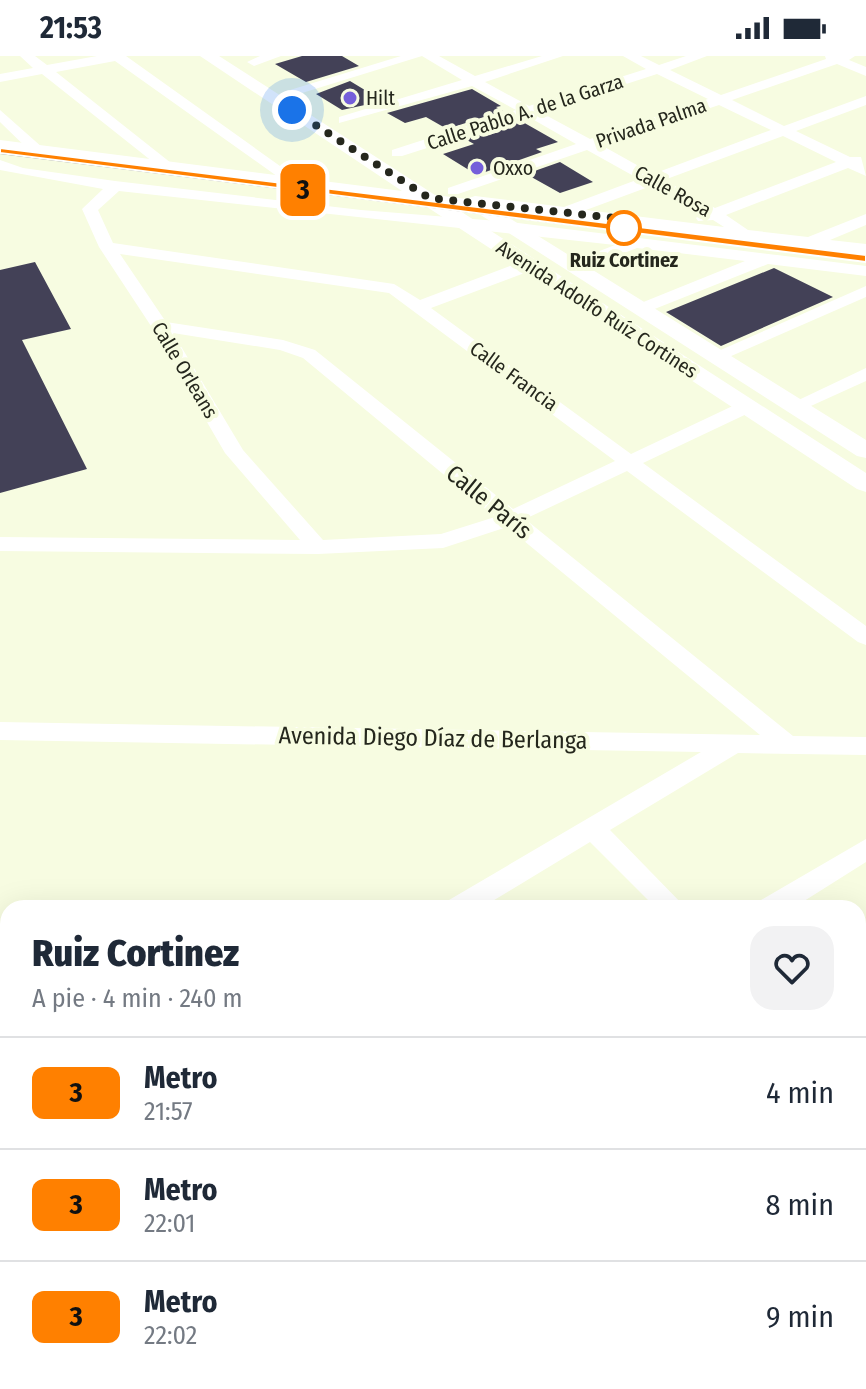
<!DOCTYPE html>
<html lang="es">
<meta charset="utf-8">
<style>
:root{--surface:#fff;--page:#f2f2f3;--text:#1f2937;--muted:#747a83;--line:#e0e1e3}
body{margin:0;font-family:"Fira Sans Condensed",sans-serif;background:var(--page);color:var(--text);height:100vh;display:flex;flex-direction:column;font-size:30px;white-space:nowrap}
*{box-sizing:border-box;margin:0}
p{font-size:26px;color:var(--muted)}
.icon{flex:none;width:44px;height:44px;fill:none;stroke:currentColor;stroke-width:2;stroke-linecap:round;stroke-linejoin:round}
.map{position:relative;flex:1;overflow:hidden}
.details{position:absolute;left:0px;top:844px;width:866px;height:490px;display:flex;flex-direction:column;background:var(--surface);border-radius:24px 24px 0 0;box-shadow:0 8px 32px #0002}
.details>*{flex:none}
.badge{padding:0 16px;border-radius:12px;font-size:28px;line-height:52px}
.you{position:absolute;width:40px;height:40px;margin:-20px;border:6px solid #fff;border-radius:50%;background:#1a73e8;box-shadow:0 0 0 12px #1a73e833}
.map>.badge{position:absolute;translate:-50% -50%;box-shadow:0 0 0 4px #fff}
.round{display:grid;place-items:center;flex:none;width:84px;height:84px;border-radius:24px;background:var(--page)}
.overview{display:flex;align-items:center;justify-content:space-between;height:136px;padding:0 32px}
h1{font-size:38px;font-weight:800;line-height:60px}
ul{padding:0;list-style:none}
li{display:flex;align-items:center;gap:24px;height:112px;padding:0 32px;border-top:2px solid var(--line)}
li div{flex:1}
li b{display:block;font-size:30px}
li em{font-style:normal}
li .badge{min-width:88px;font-weight:700;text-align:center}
.status{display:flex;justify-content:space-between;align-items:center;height:56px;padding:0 40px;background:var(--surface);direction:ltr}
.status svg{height:22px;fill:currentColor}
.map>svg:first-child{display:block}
</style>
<div class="status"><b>21:53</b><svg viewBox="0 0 49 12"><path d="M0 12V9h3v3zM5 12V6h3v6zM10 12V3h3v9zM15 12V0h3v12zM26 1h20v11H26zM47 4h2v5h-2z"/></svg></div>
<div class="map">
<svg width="866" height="1333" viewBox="0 0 866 1333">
<rect width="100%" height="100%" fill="#f7fce1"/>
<!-- building -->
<path fill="#434157" d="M302,0h40l17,10 -53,16 -31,-18z
M350,25l33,20 -41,9 -26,-16z
M472,33l29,17 -5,1 7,4 -56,18 -21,-12 -21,6 -18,-10z
M521,65l37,21 -22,7 6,3 -65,23 -34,-21 31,-10 -9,-5z
M560,106l33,20 -33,11 -34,-19z
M35,206l36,67 -49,11 65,129 -87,24v-223z
M774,212l59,29 -112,49 -55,-34z"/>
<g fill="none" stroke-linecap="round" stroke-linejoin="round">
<!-- minor -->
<path fill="#fff" fill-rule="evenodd" d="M20,0h15l12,9 50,-9h29l175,125 -13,3 -173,-123 -59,11 115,91 -13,3 -116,-92 -42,8v-8l33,-6z
M260,0h21l-27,10 -7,-4z
M401,0h38l36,20 67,-20h21l-78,26 44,24 117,-37 -23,-13h18l18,9 27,-9h21l-37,14 51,25 105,-36 -1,-3h30l-6,4 17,7v9l-29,-12 -105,36 52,26 82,-30v9l-70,26 54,26h11l5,19 -18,-8 -122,47 22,15 60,7 58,-23v11l-36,15 36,4v10l-397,-50v-6l6,-2 89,11 75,-28 -52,-29 -129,44h-10v-6l128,-44 -49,-28 -125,40h-10v-6l124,-40 -44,-24 -133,37v-6l123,-37 -40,-24 -120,37 -12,-3zM657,18l51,25 -118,40 -50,-27zM719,49l52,25 -118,44 -52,-29zM783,80l53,26 -121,46 -51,-28zM651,130l50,28 -5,4 2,3 15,-1 11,7 -138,-17z
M0,54l43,38v6h-10l-33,-32z
M0,104l23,8 92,13 246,29 149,12 356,44v10l-98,-12 -126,50 -9,-5 3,-4 109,-44 -108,-13 -62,24 -8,-5 2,-4 46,-18 -496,-54 -21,19 15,33 281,41 26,16 103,-39h12v8l-104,39 200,146 108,-51h14v8l-110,52 223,163v19l-8,-3 -231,-171 -102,48 268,217 73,1v18l-128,-2 -128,77 76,78h-30l-66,-66 -109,66h-35l3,-8 252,-148 -701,-12v-18l760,13 -253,-208 -64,21 -125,6 -318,-3v-14l300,3 -75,-87 -74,-127 -52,-79 -17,-38 21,-20 -103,-19zM120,198l269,39 226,168 -102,48 -198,-159 -32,-10 -117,-18zM173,277l107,17 23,8 192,159 -54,17 -118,6 -80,-90z
M866,230v11l-144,63 -6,1 -9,-5z
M866,312v13l-64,29h-14l-2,-4z
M866,783v23l-73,46h-35l3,-8z
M866,995v60l-8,-3v-54z
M866,1282v37l-8,3v-37z
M410,1326h41l-3,7h-41z
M613,1326h36l3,7h-36z
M812,1326h39l-3,7h-39z"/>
<!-- major -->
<path fill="#fff" fill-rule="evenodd" d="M200,0h19l216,139 431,54v12l-360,-45 360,224v18l-9,-2 -381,-244 -19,-3 409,264v19l-9,-3 -433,-284 -424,-53v-12l402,51z"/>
<defs>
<path id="rail" d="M0,95l866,108"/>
</defs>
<!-- rail casing -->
<use href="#rail" stroke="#737666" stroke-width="6"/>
<!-- rail -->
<use href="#rail" stroke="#f7fce1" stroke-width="4" stroke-dasharray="11" stroke-linecap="butt"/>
</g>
<!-- line -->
<path fill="#ff8000" stroke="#fff" stroke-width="2" d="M0,92l866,107v7l-866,-109z"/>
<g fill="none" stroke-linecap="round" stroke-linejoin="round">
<!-- walk -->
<path stroke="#25271d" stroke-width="8" stroke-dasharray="0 14.4" d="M292,54l137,88 196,21 -1,9"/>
</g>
<!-- markers -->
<g fill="#755fda" stroke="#f7fce1" stroke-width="3">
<circle cx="350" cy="42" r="8"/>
<circle cx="477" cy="112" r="8"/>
</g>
<circle fill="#fff" stroke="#ff8000" stroke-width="4" cx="624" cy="172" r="16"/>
<g text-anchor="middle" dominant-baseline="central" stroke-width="8" stroke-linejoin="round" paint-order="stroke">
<!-- far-poi labels -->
<g font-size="20" fill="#25271d" stroke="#f7fce1" text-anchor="start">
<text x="366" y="42">Hilt</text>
<text x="493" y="112">Oxxo</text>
</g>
<!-- far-street labels -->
<g font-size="20" fill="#25271d" stroke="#f7fce1">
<text transform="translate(525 56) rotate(-18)">Calle Pablo A. de la Garza</text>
<text transform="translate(651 67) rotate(-19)">Privada Palma</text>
<text transform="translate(673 135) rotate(29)">Calle Rosa</text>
<text transform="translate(597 253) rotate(33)">Avenida Adolfo Ruíz Cortines</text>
<text transform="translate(185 314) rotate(59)">Calle Orleans</text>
<text transform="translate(514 320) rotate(36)">Calle Francia</text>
</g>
<!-- far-stop labels -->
<g font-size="20" font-weight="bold" fill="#25271d" stroke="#f7fce1">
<text x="624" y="204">Ruiz Cortinez</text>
</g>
<!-- street labels -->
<g font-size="24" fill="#25271d" stroke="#f7fce1">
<text transform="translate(489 446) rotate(39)">Calle París</text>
<text transform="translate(433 682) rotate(1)">Avenida Diego Díaz de Berlanga</text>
</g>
</g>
</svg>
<div class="you" style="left:292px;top:54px"></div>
<b class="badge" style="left:303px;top:134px;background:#ff8000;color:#111">3</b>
<section class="details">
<div class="overview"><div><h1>Ruiz Cortinez</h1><p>A pie · 4 min · 240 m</p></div><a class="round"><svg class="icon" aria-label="heart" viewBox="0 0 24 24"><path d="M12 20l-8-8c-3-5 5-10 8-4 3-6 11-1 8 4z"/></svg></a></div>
<ul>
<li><span class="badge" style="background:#ff8000;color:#111">3</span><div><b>Metro</b><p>21:57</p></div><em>4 min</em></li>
<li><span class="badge" style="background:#ff8000;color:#111">3</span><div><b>Metro</b><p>22:01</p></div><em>8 min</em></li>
<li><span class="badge" style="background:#ff8000;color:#111">3</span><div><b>Metro</b><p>22:02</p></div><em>9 min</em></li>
</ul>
</section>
</div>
